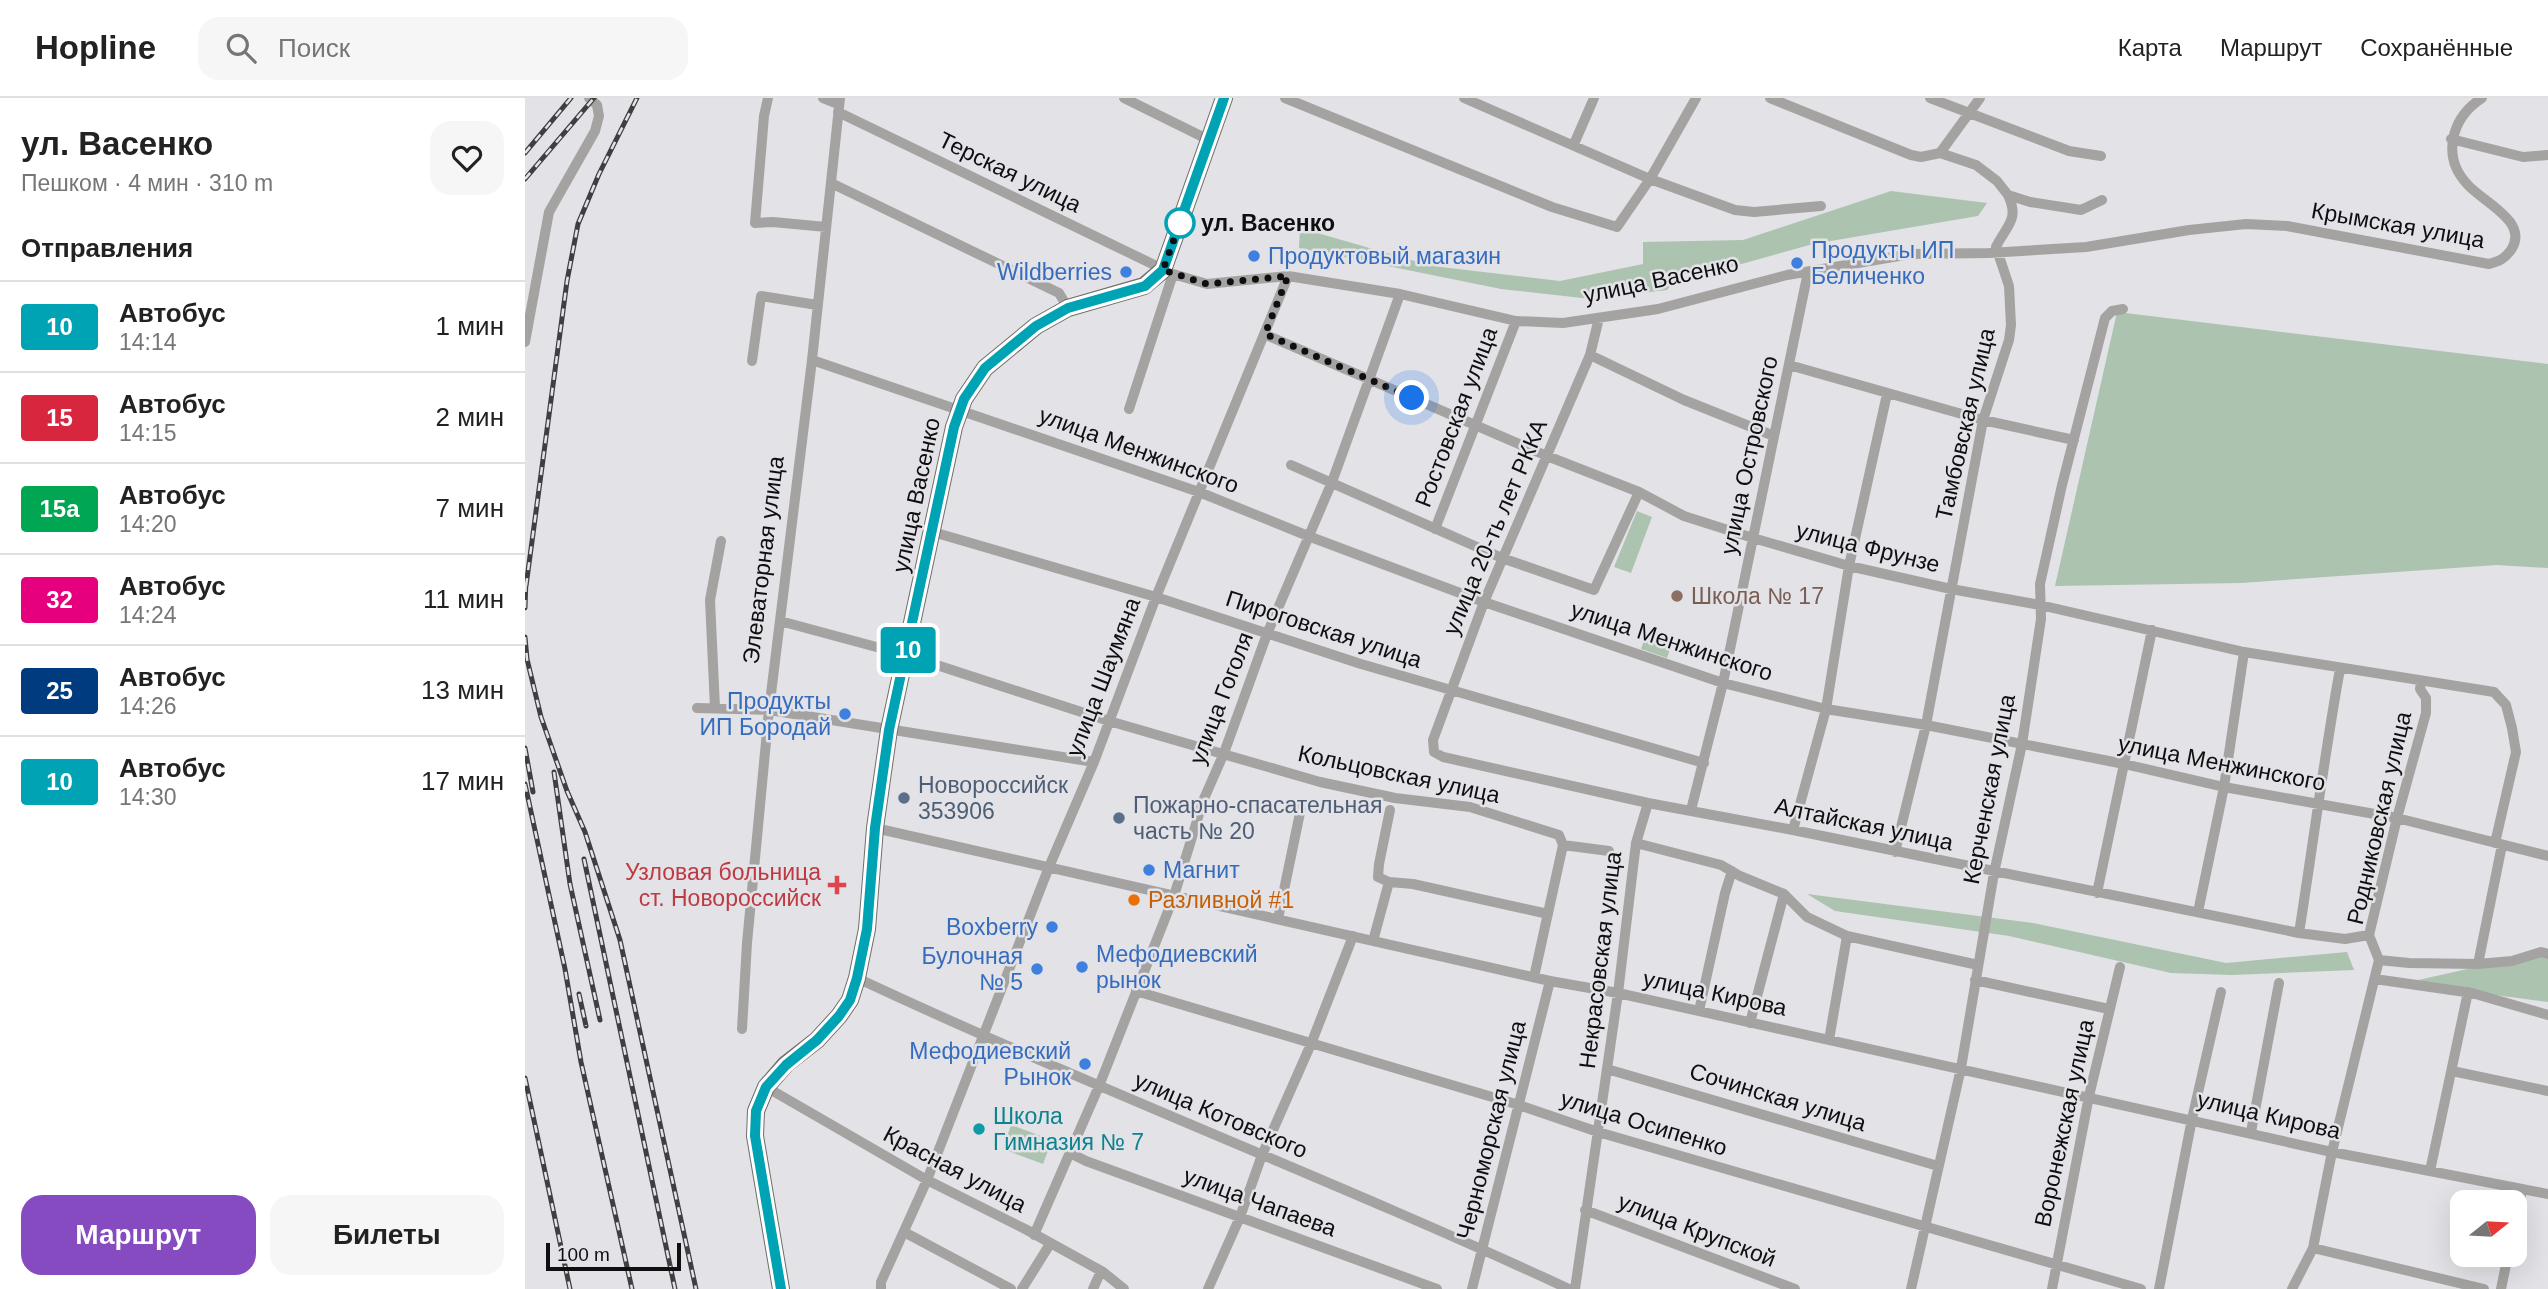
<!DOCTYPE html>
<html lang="ru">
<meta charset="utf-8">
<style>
:root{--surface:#fff;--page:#f6f6f6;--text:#222;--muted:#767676;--line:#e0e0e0;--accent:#864bc1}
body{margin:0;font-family:Arial,sans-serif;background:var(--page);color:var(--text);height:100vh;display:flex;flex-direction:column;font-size:26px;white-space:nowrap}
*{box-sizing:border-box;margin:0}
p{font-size:23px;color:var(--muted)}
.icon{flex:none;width:38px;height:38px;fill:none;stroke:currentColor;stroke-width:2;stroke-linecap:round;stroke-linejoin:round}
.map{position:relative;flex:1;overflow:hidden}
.side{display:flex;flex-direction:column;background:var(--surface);width:525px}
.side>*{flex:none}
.badge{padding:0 14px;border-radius:5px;font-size:24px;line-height:46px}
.needle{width:46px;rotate:72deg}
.fabs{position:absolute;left:1925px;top:1092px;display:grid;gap:14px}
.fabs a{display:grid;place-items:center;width:77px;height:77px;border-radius:14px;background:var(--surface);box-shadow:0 7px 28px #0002;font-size:35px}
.scale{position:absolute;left:21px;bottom:18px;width:135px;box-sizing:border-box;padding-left:7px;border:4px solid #0f0f11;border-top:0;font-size:19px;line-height:24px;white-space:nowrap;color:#0f0f11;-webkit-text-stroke:5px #e2e2e7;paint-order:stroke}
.you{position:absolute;width:35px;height:35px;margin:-18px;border:5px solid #fff;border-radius:50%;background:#1a73e8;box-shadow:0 0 0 10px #1a73e833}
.map>.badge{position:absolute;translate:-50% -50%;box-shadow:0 0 0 4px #fff}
h2{padding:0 21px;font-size:26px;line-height:63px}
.round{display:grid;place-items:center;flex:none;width:74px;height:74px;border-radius:21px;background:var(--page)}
.head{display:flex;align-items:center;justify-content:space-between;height:119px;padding:0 21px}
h1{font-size:33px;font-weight:600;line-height:52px}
.button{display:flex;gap:14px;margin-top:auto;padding:14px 21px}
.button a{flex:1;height:80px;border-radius:21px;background:var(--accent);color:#fff;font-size:28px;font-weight:600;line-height:80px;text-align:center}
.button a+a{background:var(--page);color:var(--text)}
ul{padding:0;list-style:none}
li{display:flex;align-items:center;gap:21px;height:91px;padding:0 21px;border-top:2px solid var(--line)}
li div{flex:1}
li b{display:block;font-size:26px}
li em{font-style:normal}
li .badge{min-width:77px;font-weight:700;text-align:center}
header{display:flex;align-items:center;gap:42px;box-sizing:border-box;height:98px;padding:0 35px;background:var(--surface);border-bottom:2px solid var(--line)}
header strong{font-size:33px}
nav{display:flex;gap:38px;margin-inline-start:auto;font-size:24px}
.search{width:490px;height:63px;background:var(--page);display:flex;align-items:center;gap:18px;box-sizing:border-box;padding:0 24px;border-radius:21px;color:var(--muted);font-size:26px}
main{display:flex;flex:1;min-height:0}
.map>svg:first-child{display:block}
</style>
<header>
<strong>Hopline</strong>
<div class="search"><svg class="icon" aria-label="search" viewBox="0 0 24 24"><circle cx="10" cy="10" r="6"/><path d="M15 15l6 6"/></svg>Поиск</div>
<nav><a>Карта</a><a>Маршрут</a><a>Сохранённые</a></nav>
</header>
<main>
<section class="side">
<div class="head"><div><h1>ул. Васенко</h1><p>Пешком · 4 мин · 310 m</p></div><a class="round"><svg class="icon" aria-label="heart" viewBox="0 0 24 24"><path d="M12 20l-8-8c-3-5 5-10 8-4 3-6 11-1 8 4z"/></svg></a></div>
<h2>Отправления</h2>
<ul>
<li><span class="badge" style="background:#00a3b4;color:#fff">10</span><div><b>Автобус</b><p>14:14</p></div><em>1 мин</em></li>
<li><span class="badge" style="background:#d7263d;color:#fff">15</span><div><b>Автобус</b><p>14:15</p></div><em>2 мин</em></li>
<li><span class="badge" style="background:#00a651;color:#fff">15а</span><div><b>Автобус</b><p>14:20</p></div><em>7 мин</em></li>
<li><span class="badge" style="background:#e6007e;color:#fff">32</span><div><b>Автобус</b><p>14:24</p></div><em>11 мин</em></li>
<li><span class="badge" style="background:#003b80;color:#fff">25</span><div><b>Автобус</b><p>14:26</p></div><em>13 мин</em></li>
<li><span class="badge" style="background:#00a3b4;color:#fff">10</span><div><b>Автобус</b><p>14:30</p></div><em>17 мин</em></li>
</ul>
<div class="button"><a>Маршрут</a><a>Билеты</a></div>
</section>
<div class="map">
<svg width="2023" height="1191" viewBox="0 0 2023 1191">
<rect width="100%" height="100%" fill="#e2e2e7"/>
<!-- green -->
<path fill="#acc3b0" d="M1366,93l96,12 -9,13 -165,28 -93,26 -37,-1 -16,21 -76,9 -90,-10 -202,-41 1,-20 132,38 128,15 83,-17v-22l100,-2z
M1592,214l431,52v204l-51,-3 -256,18 -186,3z
M1112,413l15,6 -21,56 -17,-6z
M1122,534l26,9 -6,17 -26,-9z
M1282,796l226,29 193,40 121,-11 7,18 -122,5 -61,-2 -162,-37 -174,-25z
M2009,856l14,5v43l-143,-19z
M486,1027l41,15 -9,24 -40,-15z"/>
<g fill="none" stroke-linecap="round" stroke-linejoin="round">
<!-- minor -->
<path stroke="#a5a3a2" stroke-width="10" d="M243,0l-4,18 -9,107 18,-1 53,5
M298,0l15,6
M599,0l85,42
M760,0l267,109 65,20 33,-48 46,-81
M939,0l186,81 85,31 19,2 67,-6
M1245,0l141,57 10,2 19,-4 40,-55
M1405,0l139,53 32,5
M313,14l335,162 34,10 81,-8 112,18 116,27 47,2 95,-14 129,-34 124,-21 78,-1 97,-6 103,-17 57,-6 41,2 202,38c11,-3 15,-5 22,-14 19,-28 -28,-48 -43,-65 -27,-28 -17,-67 14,-87
M1926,41l72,18 25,-2
M1049,46l20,-46
M1415,55l36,12 21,16 11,14 22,7 51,8 21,-10
M306,85l228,110 9,15
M1074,220l-9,37 -106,247 -51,138 1,12 9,5 205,46 145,27 506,103 46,6 24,-4
M739,236l283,122 92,36 45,24 69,22 96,28 102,23 89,16 204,47 250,40 12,13 6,23 4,24 -21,91
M0,244l24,-130 46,-81 4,-15 -2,-11 -8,-7
M1065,257l94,45 90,36
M287,262l387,132 109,44 176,66 239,81 103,26 100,16 198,39 100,23 173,31 151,38
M227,263l9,-65 56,9
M1264,267l194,55 91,20
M604,311l44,-135
M766,367l211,93 92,32 45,-98
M910,431l81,-208
M408,434l223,65 205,67 343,99
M255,523l126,34 203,66 211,61 75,16 75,9 89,28 4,10 46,6
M172,610l72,2 325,52
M190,610l-5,-108 11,-59
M1166,712l32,-127 85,-411
M350,730l675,153 68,12 714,159 216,42
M1268,732l33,-121 23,-143 38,-172
M1111,745l85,22 19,11 44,18 23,23 40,19 131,29
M1370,754l31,-127 57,-305 26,-80 2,-15 -2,-39 -13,-39c10,-21 24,-27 12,-52
M864,784l24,2 135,30
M1572,795l55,-263
M1673,814l26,-125 20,-135
M753,821l23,-111
M1774,835c14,-88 25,-176 41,-264
M848,843l16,-59 -11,-5 1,-13 11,-54
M1854,862l30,3 69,1 34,-3 29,-9 7,2
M1953,866l24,-119
M1009,879l29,-132
M332,880c235,110 477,202 712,311
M1850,881l97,14 76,22
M1450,882l134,29
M611,893l383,114 79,27 543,157
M1174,913l26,-118 7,-22
M1225,925l34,-129
M217,931l5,-86 22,-233 43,-350 28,-262
M1304,942l18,-104
M1082,971l331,97
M1927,973l96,20
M241,989l161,93 100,50 76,42 21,17
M1726,1034l28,-149
M545,1055l16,8 351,128
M1905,1073l38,-179
M1060,1112l210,79
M1990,1126l7,-34
M379,1134l107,57
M509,1137l65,-149 75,-190 29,-95 21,-48 43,-119 65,-152 68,-188
M1788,1150l171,41
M356,1191v-7l46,-102 122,-313 45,-105 62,-165 132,-321
M497,1191l28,-45
M568,1191l8,-18
M683,1191l32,-72 22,-62 49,-111 42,-108
M947,1191l78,-308
M1050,1191l43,-296 18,-150 12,-40
M1386,1191l50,-221 33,-195 28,-129 19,-125 -1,-35 22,-99 43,-167 7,-7 11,-2
M1527,1191l37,-193 31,-129
M1634,1191l33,-170 29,-127
M1767,1191l21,-41 19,-96 47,-192 -10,-25 28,-117 29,-105v-15l-6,-9 1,-8
M1976,1191l7,-34"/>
<!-- primary -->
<path stroke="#716d6c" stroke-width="18" d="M256,1191l-26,-153 1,-25 10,-24 20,-23 31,-24 22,-24 11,-16 7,-22 10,-49 8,-101 14,-98 65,-303 10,-28 21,-31 51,-42 32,-18 76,-22 19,-16 61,-172"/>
<defs>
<path id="rail" d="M0,55l46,-55
M0,81l69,-81
M1,488l41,-305 11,-57 21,-50 38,-76
M0,510l1,-31
M0,539l2,22 14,58 26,74 18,41 35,108 76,349
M0,650l8,44
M29,674l16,112 30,136
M0,686l40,185 16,93 51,227
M59,761l91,430
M54,896l7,32
M0,980l45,211"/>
</defs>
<!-- rail casing -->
<use href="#rail" stroke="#3f3f41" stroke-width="5"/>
<!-- rail -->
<use href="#rail" stroke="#e2e2e7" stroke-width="2.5" stroke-dasharray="8" stroke-linecap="butt"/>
</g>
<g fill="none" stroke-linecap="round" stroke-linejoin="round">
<defs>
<path id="line" d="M256,1191l-26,-153 1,-25 10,-24 20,-22 31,-25 22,-24 11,-16 7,-22 10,-49 8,-101 14,-98 65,-303 10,-28 21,-31 51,-42 32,-18 77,-22 18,-16 61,-172"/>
</defs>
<!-- line casing -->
<use href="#line" stroke="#fff" stroke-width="16"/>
<!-- line -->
<use href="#line" stroke="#00a3b4" stroke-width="10"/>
<!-- walk -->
<path stroke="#0f0f11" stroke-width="7" stroke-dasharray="0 12.6" d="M655,125l3,-9 -20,56 44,14 81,-8 -23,58 147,64"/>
</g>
<!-- markers -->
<circle fill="#fff" stroke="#00a3b4" stroke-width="3.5" cx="655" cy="125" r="14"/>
<g fill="#3f7fe0" stroke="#e2e2e7" stroke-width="2.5">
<circle cx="729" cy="158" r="7"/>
<circle cx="1272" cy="165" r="7"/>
<circle cx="601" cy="174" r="7"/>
<circle cx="320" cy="616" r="7"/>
<circle cx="624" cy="772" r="7"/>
<circle cx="527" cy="829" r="7"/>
<circle cx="557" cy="869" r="7"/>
<circle cx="512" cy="871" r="7"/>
<circle cx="560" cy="966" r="7"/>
</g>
<circle fill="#8d6e63" stroke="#e2e2e7" stroke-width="2.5" cx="1152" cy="498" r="7"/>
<g fill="#5c6f8a" stroke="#e2e2e7" stroke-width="2.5">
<circle cx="379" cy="700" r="7"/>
<circle cx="594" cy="720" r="7"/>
</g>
<path fill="#e0444e" stroke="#e2e2e7" stroke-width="2.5" d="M308.5 776.5h7v7h7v7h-7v7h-7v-7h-7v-7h7z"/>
<circle fill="#e8710a" stroke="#e2e2e7" stroke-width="2.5" cx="609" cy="802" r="7"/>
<circle fill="#0f9aa8" stroke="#e2e2e7" stroke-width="2.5" cx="454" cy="1031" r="7"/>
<g text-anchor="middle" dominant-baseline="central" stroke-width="5" stroke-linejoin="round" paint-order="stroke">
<!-- street labels -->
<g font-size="23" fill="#0f0f11" stroke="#e2e2e7">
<text transform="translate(485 74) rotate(26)">Терская улица</text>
<text transform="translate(1873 127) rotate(10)">Крымская улица</text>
<text transform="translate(1136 181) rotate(-12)">улица Васенко</text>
<text transform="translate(931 319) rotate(-69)">Ростовская улица</text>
<text transform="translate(1440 326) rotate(-77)">Тамбовская улица</text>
<text transform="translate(614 352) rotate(20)">улица Менжинского</text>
<text transform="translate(1224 357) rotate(-78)">улица Островского</text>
<text transform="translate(391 397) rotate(-78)">улица Васенко</text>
<text transform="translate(970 429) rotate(-67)">улица 20-ть лет РККА</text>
<text transform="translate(1343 449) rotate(14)">улица Фрунзе</text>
<text transform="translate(238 462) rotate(-83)">Элеваторная улица</text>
<text transform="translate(799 531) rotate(18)">Пироговская улица</text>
<text transform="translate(1147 543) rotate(18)">улица Менжинского</text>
<text transform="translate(578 579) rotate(-69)">улица Шаумяна</text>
<text transform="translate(696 600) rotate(-69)">улица Гоголя</text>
<text transform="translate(1697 665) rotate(11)">улица Менжинского</text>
<text transform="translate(874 676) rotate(12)">Кольцовская улица</text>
<text transform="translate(1464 691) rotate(-79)">Керченская улица</text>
<text transform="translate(1854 720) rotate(-77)">Родниковская улица</text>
<text transform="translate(1339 726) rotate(12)">Алтайская улица</text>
<text transform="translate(1075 862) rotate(-83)">Некрасовская улица</text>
<text transform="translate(1190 895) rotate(12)">улица Кирова</text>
<text transform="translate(1253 999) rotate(17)">Сочинская улица</text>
<text transform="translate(696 1017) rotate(23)">улица Котовского</text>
<text transform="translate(1744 1017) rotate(13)">улица Кирова</text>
<text transform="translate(1119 1025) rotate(17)">улица Осипенко</text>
<text transform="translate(1539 1025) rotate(-78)">Воронежская улица</text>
<text transform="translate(966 1032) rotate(-76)">Черноморская улица</text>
<text transform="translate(430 1071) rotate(28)">Красная улица</text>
<text transform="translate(735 1104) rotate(20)">улица Чапаева</text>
<text transform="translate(1172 1132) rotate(21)">улица Крупской</text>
</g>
<!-- stop labels -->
<g font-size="23" font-weight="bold" fill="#0f0f11" stroke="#e2e2e7" text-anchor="start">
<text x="676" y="125">ул. Васенко</text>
</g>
<!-- shop labels -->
<g font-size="23" fill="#366cbe" stroke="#e2e2e7" text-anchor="end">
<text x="1286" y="152" text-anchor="start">Продукты ИП<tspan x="1286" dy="26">Беличенко</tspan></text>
<text x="743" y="158" text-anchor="start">Продуктовый магазин</text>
<text x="587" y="174">Wildberries</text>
<text x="306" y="603">Продукты<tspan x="306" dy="26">ИП Бородай</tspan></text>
<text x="638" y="772" text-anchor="start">Магнит</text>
<text x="513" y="829">Boxberry</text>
<text x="571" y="856" text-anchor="start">Мефодиевский<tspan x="571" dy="26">рынок</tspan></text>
<text x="498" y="858">Булочная<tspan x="498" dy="26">№ 5</tspan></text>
<text x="546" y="953">Мефодиевский<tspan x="546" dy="26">Рынок</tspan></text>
</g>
<!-- education labels -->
<g font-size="23" fill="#785e54" stroke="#e2e2e7" text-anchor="start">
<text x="1166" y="498">Школа № 17</text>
</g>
<!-- service labels -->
<g font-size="23" fill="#4e5e75" stroke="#e2e2e7" text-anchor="start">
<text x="393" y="687">Новороссийск<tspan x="393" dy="26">353906</tspan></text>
<text x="608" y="707">Пожарно-спасательная<tspan x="608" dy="26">часть № 20</tspan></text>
</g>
<!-- health labels -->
<g font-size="23" fill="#be3a42" stroke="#e2e2e7" text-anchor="end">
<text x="296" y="774">Узловая больница<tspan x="296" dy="26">ст. Новороссийск</tspan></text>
</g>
<!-- food labels -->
<g font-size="23" fill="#c56008" stroke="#e2e2e7" text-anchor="start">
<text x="623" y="802">Разливной #1</text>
</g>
<!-- culture labels -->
<g font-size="23" fill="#0d838f" stroke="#e2e2e7" text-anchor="start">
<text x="468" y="1018">Школа<tspan x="468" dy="26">Гимназия № 7</tspan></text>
</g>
</g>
</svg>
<div class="fabs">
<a><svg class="needle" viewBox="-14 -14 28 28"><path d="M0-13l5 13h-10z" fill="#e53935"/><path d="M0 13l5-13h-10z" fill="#767676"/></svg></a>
</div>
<div class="scale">100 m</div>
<div class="you" style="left:887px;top:300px"></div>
<b class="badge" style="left:383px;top:552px;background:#00a3b4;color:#fff">10</b>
</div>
</main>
